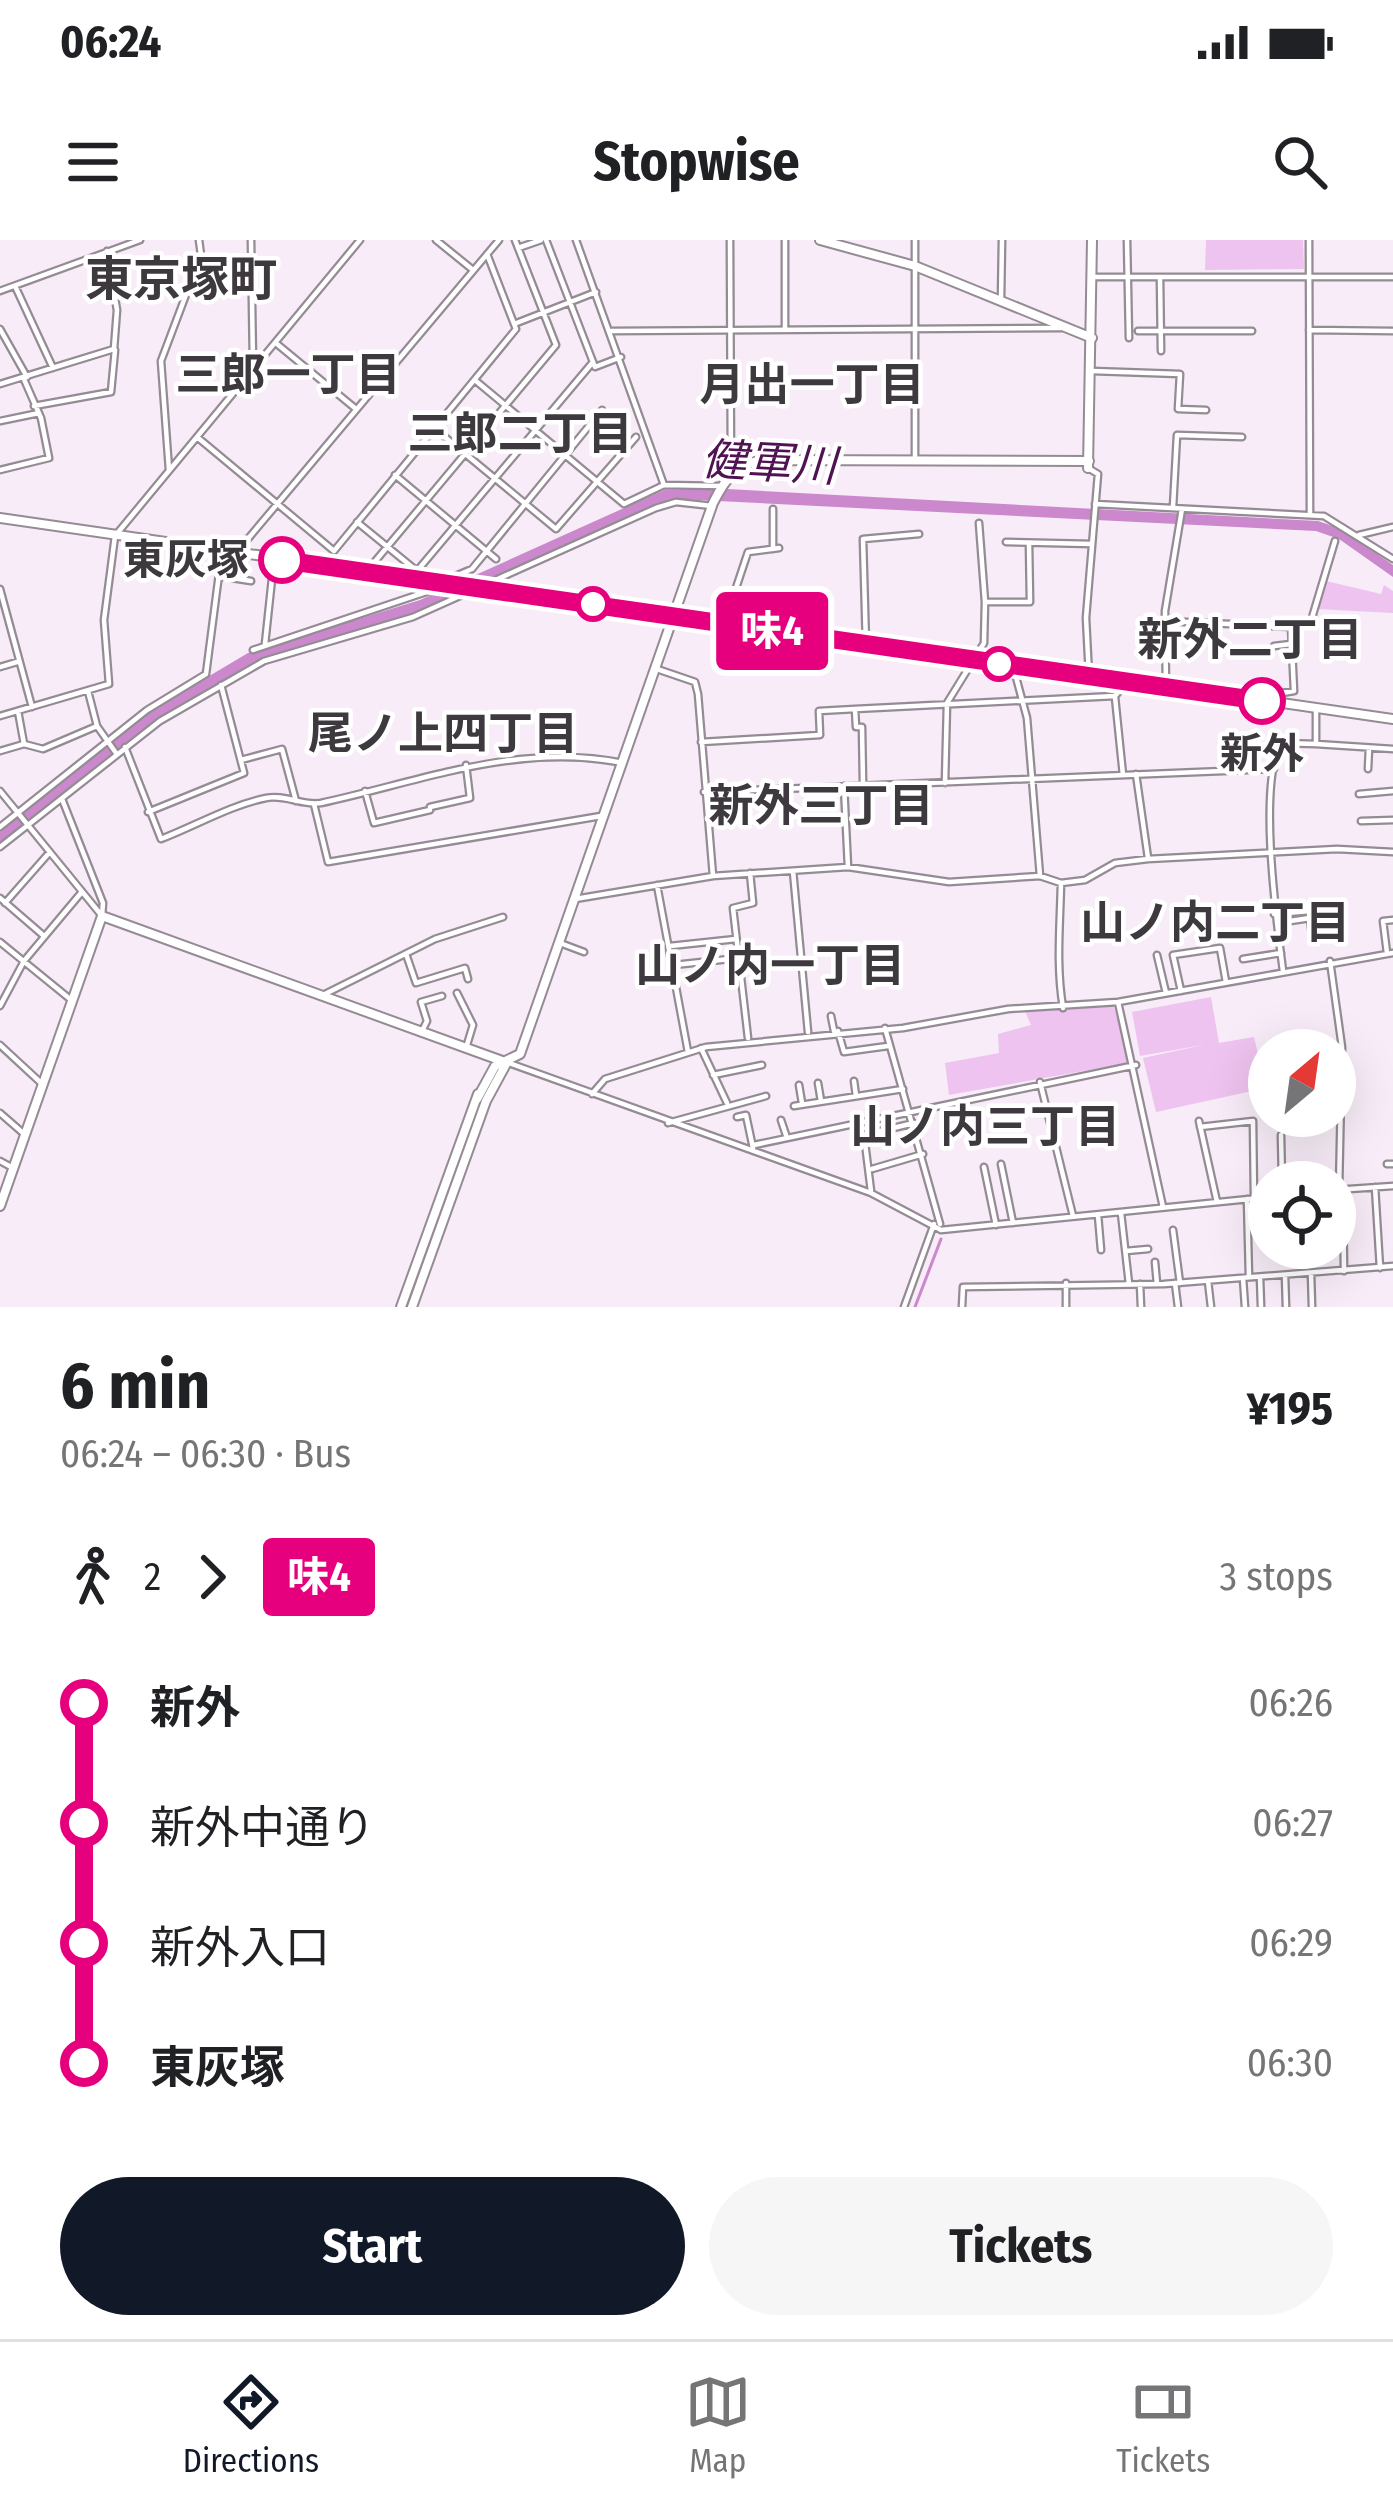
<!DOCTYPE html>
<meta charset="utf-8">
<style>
:root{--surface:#fff;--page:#f6f6f6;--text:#202124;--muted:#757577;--line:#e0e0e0;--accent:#111827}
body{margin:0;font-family:"Fira Sans Condensed","Noto Sans JP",sans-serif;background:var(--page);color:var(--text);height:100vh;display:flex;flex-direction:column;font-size:45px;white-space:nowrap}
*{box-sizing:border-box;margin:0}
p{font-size:39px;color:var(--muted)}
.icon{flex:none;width:66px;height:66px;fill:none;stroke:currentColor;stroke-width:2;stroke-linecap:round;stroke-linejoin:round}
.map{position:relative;height:1067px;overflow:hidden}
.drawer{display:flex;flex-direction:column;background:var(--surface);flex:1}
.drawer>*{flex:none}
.badge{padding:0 24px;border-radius:9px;font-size:42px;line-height:78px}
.needle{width:78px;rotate:29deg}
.controls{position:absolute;left:1248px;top:789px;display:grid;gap:24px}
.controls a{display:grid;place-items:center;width:108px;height:108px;border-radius:50%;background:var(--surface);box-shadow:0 12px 48px #0002;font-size:60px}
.map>.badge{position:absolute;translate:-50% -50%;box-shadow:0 0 0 6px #fff}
.legs{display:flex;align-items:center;gap:18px;height:132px;padding:0 60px;font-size:39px}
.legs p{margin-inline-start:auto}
.head{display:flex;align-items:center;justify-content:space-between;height:204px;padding:0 60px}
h1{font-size:66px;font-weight:700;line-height:90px}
.primary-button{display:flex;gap:24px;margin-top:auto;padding:24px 60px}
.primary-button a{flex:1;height:138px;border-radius:72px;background:var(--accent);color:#fff;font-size:48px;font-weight:700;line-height:138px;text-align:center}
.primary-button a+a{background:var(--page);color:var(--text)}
ul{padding:0 60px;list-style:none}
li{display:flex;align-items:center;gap:42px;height:120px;font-size:45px}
li i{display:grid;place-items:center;width:18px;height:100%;margin:0 15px;background:currentColor}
li i::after{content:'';width:30px;height:30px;margin:-15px;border:9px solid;border-radius:50%;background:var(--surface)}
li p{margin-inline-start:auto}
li:first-child i{background:linear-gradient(#0000 50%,currentColor 0)}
li:last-child i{background:linear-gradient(currentColor 50%,#0000 0)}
.status{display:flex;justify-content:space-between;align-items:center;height:84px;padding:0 60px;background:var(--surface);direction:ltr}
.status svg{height:33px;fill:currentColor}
header{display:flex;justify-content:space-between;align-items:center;height:156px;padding:0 60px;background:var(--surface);font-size:54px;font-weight:700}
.tab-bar{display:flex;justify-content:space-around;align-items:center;height:168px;border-top:3px solid var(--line);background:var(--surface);font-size:33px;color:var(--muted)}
.tab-bar a{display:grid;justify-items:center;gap:6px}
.tab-bar .selected{color:var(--accent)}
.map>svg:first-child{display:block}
</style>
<div class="status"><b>06:24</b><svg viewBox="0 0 49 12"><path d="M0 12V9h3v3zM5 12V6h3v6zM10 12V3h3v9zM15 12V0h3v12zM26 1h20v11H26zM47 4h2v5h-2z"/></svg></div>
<header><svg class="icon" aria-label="menu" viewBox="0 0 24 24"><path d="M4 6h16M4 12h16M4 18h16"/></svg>Stopwise<svg class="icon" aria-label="search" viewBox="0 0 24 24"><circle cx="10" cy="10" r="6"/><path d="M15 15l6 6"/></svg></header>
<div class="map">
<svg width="1393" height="1067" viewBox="0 0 1393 1067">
<rect width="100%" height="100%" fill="#f7ecf7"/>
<!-- green -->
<path fill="#eec3ef" d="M1206,0h97l1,29 -99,1z
M1326,341l55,13 3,-9 9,6v22l-76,-4z
M1211,757l8,46 35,-6 12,51 -110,24 -13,-54 60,-13 -63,11 -8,-44z
M1113,765l19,53 -4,5 -179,32 -4,-32 54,-10 -1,-19 33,-9 -6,-14z"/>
<!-- water -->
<path fill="#cc88cd" d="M708,248l610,33 21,7 54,37v12l-54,-38 -23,-8 -639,-32 -17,4 -224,103 -203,69 -100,62 -133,107v-14l147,-117 101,-60 172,-53 244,-110z"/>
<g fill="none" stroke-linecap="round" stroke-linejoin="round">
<!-- stream -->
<path stroke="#cc88cd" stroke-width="3" d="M915,1067l26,-68"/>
<defs>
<path id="street" d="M251,0l2,123
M436,0l37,30
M576,0l88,245
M730,0l1,234
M1127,0l2,98
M1309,0l1,275
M518,8l23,-8
M1092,37h301
M1160,38l1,73
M15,46l38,82
M0,51l140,-51
M1001,60l1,-60
M514,84l82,-32
M0,89l27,48
M785,90v-90
M1309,90l84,1
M611,91l450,-3
M1138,91h114
M277,104l79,65
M593,122l2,5 26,-10
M1092,131l88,3 -2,35 28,1
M476,141l148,123 40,-19 58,1
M0,144l114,-35 3,-39 -10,-59
M34,166l77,-14 4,-42
M0,181l39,-8
M434,188l122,101 80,-92
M197,197l137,114 182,-222 -29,-75
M915,221v-221
M1088,228l10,6 -12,144 3,58
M0,230l49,-12 -8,-40 -18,-41
M169,230l-8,-109 40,-106 -2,-15
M395,235l101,84
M1095,264l229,12 69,43
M1173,267l4,-72 65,2
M773,269v40
M357,282l60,49 176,-209 -47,-122
M979,283l6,79
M1359,295l34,-8
M1006,302l86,2
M236,313l263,-313
M367,331l189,-226 -41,-105
M420,331l33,6 19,-8 130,-159
M219,336l32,5
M0,349l32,118
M1165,381l126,6 3,64 -37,6
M724,384l24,-72 31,-4
M1291,387l20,-6 24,-80
M265,404l9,-84
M866,405l-3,-106 56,-5
M1274,406l17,-2
M253,410l194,-65
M1013,426l14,52 13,158
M0,427l17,-5
M657,429l38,13 3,12 15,182
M1166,448l-1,-77 17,-102
M88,451l9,35 19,27
M1115,457l8,78
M1316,469v35l77,5
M18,471l6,33 19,5 54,-23
M0,476l109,-32 -5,-64 11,-84 245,-296
M701,502l119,-7 -1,-24 36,-2
M125,507l36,92c34,-13 70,-34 105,-41 18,-4 37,8 55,5 101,-22 197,-61 302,-40
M0,511l24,-7
M241,520l41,-11 14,52
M1368,529l1,-21
M1136,534l12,84
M863,543l-1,-56h-6l-1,-18 260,-13 12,-14
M945,543l2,-80 37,-60 1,-41h45l-1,-59
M844,546l4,81
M0,551l102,125
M365,551l9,32 56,-13
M704,552l570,-23
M1359,554l34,-3
M62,559l41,104 -1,13
M314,564l14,58 273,-46
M430,567l40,-9 -4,-33
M148,572l96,-39 -23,-88
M1361,581l32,-1
M0,587l147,-117 59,-36 16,-123
M0,607l160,-126 104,-60 149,-44 243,-109 20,-6 36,4
M793,631l15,161
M1061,643c-1,44 -5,82 2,125
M657,645l31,167
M0,658l44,38
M575,659l138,-23 135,-9 101,15 91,-6 21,7 24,-3 30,-17 33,-4 189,-10 56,3
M5,663l44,-50
M1274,674l48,-4
M1277,683l33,-5 2,18
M0,702l70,57
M560,703l24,9
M670,706l66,-7
M1387,713l-4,-32 10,-1
M406,714l10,29 49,-15 3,11
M1157,715l9,38
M1243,719l38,-6
M1330,721l12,86 -3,143
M674,725l65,-7
M1283,731c-6,-47 -26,-191 -1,-228l34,1
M1181,751l-8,-36 47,-7 6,34
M457,753l16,32 -7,23
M321,756l114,-57 68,-22
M1118,762l45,205
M0,766l24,-45 57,-68
M831,776l3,15
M885,788l55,196
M838,791l6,21 44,-6
M421,793l6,-12 -6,-19 21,-6
M748,798l-15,-130 20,-5 -3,-30
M0,805l40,37
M701,808l26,55
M506,822l365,131 70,37 328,-33
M713,835l49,-10
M854,841l2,15
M1040,842l33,134
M818,843l3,18
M799,845l3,18
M592,854l13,-15 101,-32 197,-19 105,-19 110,-7 275,-49
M794,866l109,-17
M0,873l23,20
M737,877l9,-2 7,33
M781,880l5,15
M1199,881l18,81
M668,883l98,-27
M1200,887l53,-6 1,77
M1281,895l1,47
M754,905l382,-80
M0,921l13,7
M1001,924l12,59
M1387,924h6
M984,927l12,58
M872,929l51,-15
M1375,947l5,81
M1335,950l58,-4
M1343,950l1,81
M871,951l-7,-56 50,-12
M1247,959l2,78
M1121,973l8,71
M1098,975l3,35
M1173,990l7,53
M1126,1011l22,-2
M1155,1022l2,22
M1311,1033l1,34
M1285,1035l1,32
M1260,1037l1,29
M1243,1038l2,29
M1208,1041l3,26
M1066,1043v24
M1175,1043l3,24
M1140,1044l1,23
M904,1067l30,-83
M962,1067l1,-20 201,-3 229,-18"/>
<path id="secondary" d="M820,0l95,26 177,72
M1088,228l4,-228
M0,278l1393,201
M477,859l18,-33 25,-12 193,-551c13,-26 25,-42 55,-43l321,1
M0,966l102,-290 403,146
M401,1067l77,-213
M412,1067l74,-206 20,-37"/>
</defs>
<!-- street casing -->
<use href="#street" stroke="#958b94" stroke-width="9"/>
<!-- secondary casing -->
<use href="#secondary" stroke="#958b94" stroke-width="12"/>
<!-- street -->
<use href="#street" stroke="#fff" stroke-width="4.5"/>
<!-- secondary -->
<use href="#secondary" stroke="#fff" stroke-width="8"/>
</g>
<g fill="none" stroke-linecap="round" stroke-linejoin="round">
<defs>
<path id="line-1" d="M282,320l980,141"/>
</defs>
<!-- line-1 casing -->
<use href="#line-1" stroke="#fff" stroke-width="27"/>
<!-- line-1 -->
<use href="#line-1" stroke="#e6007e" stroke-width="18"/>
</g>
<!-- markers -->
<g fill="#fff" stroke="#e6007e" stroke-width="6">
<circle cx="282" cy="320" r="21"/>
<circle cx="593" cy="364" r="15"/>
<circle cx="999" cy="424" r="15"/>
<circle cx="1262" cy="461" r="21"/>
</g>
<g text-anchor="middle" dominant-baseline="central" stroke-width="9" stroke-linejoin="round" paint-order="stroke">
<!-- stop labels -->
<g font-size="42" font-weight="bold" fill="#3e393e" stroke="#fff" text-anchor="end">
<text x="249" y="320">東灰塚</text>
<text x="1262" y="514" text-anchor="middle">新外</text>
</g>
<!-- neighbourhood labels -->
<g font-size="45" font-weight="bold" fill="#3e393e" stroke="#fff">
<text x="288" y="135">三郎一丁目</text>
<text x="812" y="145">月出一丁目</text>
<text x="520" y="194">三郎二丁目</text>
<text x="1250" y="400">新外二丁目</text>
<text x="443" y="494">尾ノ上四丁目</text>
<text x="821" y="566">新外三丁目</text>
<text x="1215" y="683">山ノ内二丁目</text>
<text x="770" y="726">山ノ内一丁目</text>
<text x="985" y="887">山ノ内三丁目</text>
</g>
<!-- water labels -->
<g font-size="45" font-style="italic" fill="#501252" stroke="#fff">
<text transform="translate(769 223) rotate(3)">健軍川</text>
</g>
<!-- quarter labels -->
<g font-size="48" font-weight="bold" fill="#3e393e" stroke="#fff">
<text x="181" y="40">東京塚町</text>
</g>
</g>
</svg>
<div class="controls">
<a><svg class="needle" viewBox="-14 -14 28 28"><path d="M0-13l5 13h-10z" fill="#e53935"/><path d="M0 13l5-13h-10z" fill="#757577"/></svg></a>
<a><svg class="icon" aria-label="locate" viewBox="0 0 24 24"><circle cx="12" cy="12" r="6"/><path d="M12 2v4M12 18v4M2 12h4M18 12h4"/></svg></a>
</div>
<b class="badge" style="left:772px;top:391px;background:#e6007e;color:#fff">味4</b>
</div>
<section class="drawer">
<div class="head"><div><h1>6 min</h1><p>06:24 – 06:30 · Bus</p></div><b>¥195</b></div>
<div class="legs"><svg class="icon" aria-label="walk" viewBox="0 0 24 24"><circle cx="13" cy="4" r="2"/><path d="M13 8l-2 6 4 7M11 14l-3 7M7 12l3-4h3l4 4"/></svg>2<svg class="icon" aria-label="forward" viewBox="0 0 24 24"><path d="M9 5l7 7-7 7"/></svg><b class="badge" style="background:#e6007e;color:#fff">味4</b><p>3 stops</p></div>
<ul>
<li><i style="color:#e6007e"></i><b>新外</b><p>06:26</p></li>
<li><i style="color:#e6007e"></i><span>新外中通り</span><p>06:27</p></li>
<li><i style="color:#e6007e"></i><span>新外入口</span><p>06:29</p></li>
<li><i style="color:#e6007e"></i><b>東灰塚</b><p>06:30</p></li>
</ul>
<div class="primary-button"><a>Start</a><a>Tickets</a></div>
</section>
<nav class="tab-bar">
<a class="selected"><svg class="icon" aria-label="directions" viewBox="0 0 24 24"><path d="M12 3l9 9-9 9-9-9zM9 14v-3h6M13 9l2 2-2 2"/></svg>Directions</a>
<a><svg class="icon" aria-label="map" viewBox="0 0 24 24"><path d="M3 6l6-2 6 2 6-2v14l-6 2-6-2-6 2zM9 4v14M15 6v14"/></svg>Map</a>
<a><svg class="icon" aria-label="tickets" viewBox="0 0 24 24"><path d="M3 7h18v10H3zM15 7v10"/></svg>Tickets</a>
</nav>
